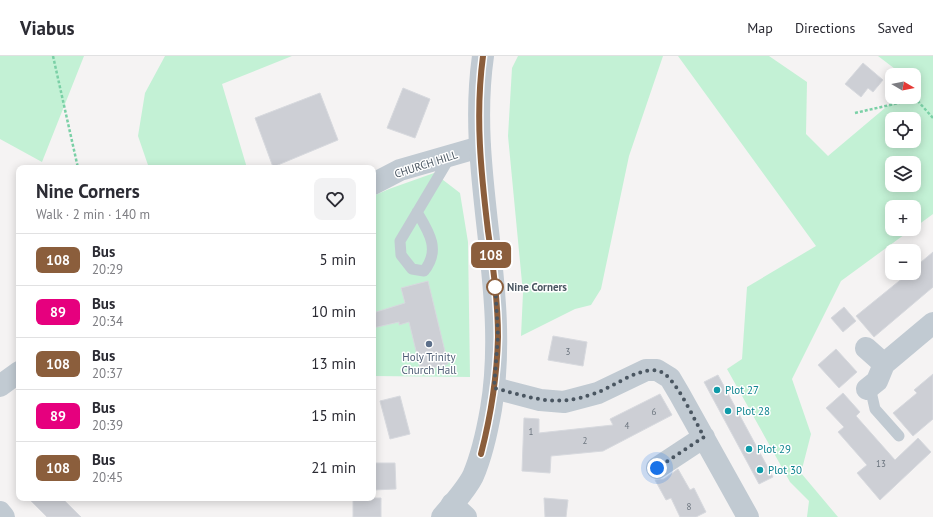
<!DOCTYPE html>
<meta charset="utf-8">
<style>
:root{--surface:#fff;--page:#f2f2f3;--text:#2b2b33;--muted:#7c7c81;--line:#e1e1e2}
body{margin:0;font-family:"PT Sans",sans-serif;background:var(--page);color:var(--text);height:100vh;display:flex;flex-direction:column;font-size:15px;white-space:nowrap}
*{box-sizing:border-box;margin:0}
p{font-size:13px;color:var(--muted)}
.icon{flex:none;width:22px;height:22px;fill:none;stroke:currentColor;stroke-width:2;stroke-linecap:round;stroke-linejoin:round}
.map{position:relative;flex:1;overflow:hidden}
.side{position:absolute;left:16px;top:109px;width:360px;height:336px;display:flex;flex-direction:column;background:var(--surface);border-radius:8px;box-shadow:0 2px 10px #0003}
.side>*{flex:none}
.badge{padding:0 8px;border-radius:6px;font-size:14px;line-height:26px}
.needle{width:26px;rotate:100deg}
.tools{position:absolute;left:885px;top:12px;display:grid;gap:8px}
.tools a{display:grid;place-items:center;width:36px;height:36px;border-radius:8px;background:var(--surface);box-shadow:0 2px 10px #0003;font-size:20px}
.you{position:absolute;width:20px;height:20px;margin:-10px;border:3px solid #fff;border-radius:50%;background:#1a73e8;box-shadow:0 0 0 6px #1a73e833}
.map>.badge{position:absolute;translate:-50% -50%;box-shadow:0 0 0 2px #fff}
.round{display:grid;place-items:center;flex:none;width:42px;height:42px;border-radius:8px;background:var(--page)}
.head{display:flex;align-items:center;justify-content:space-between;height:68px;padding:0 20px}
h1{font-size:19px;font-weight:700;line-height:30px}
ul{padding:0;list-style:none}
li{display:flex;align-items:center;gap:12px;height:52px;padding:0 20px;border-top:1px solid var(--line)}
li div{flex:1}
li b{display:block;font-size:15px}
li em{font-style:normal}
li .badge{min-width:44px;font-weight:700;text-align:center}
header{display:flex;align-items:center;gap:24px;box-sizing:border-box;height:56px;padding:0 20px;background:var(--surface);border-bottom:1px solid var(--line)}
header strong{font-size:19px}
nav{display:flex;gap:22px;margin-inline-start:auto;font-size:14px}
.map>svg:first-child{display:block}
</style>
<header>
<strong>Viabus</strong>
<nav><a>Map</a><a>Directions</a><a>Saved</a></nav>
</header>
<div class="map">
<svg width="933" height="461" viewBox="0 0 933 461">
<rect width="100%" height="100%" fill="#f5f3f3"/>
<!-- green -->
<path fill="#c3f1d5" fill-rule="evenodd" d="M0,0h84l-42,106 -42,-23z
M165,0h127l-70,28 25,84h-98l-11,-32 7,-43z
M518,0h145l-34,100 -28,133 -10,16 -16,4 -54,27 2,-43 -15,-157 4,-68z
M678,0h91l38,26 -1,52 22,22 70,-59h16v-22h-11l-25,-19h55v158l-19,14v-21h-22v22h20l-71,52 -49,98 19,55 -10,39 37,44h-31l2,-16 -19,-19 -63,-113 15,-10 5,-72 69,-41zM892,63h22v22h-22zM892,107h22v22h-22z
M434,117l26,20 8,49 2,135 -97,-1v-180l16,-7z"/>
<!-- building -->
<path fill="#cdcfd5" stroke="#d7d9de" d="M863,7l20,17 -10,12 -5,-4 -7,9 -16,-13z
M403,32l27,11 -15,39 -28,-10z
M320,37l18,47 -65,27 -18,-49z
M933,196v35l-59,50 -18,-21 53,-43h5v-5z
M428,225l20,83 -27,7 -12,-49 -10,3v-3l-26,6v-15l32,-10 -4,-15z
M844,251l12,14 -13,11 -12,-14z
M553,280l34,6 -4,24 -35,-6z
M836,293l21,23 -18,16 -21,-23z
M933,318v45l-20,17 -20,-23 24,-20 -3,-3z
M718,319l55,102 -14,7 -55,-102z
M843,337l17,19 -4,4 39,44 23,-22 13,14 -51,48 -23,-27 10,-8 -29,-33 6,-5 -18,-19z
M660,338l12,21 -69,36 -52,5 -1,17 -28,-2 2,-53 15,1v14l74,-8 -3,-6z
M400,340l10,38 -20,5 -10,-38z
M373,407h22l1,26 -23,1z
M678,413l12,21 4,-2 12,24 -10,5h-16l-9,-19 -5,2 -11,-20 9,-1z
M28,442h34l19,19h-34z
M353,442h28v19h-28z
M544,442l24,2 -2,17h-21z"/>
<g fill="none" stroke-linecap="round" stroke-linejoin="round">
<!-- path -->
<path stroke="#7ad0a6" stroke-width="2.5" stroke-dasharray="3 2" stroke-linecap="butt" d="M53,0l25,112
M855,57l61,-14 17,19"/>
<!-- service -->
<path stroke="#c1cad2" stroke-width="11" d="M417,156c12,20 24,38 7,59l-12,-2 -11,-14 -1,-14 50,-84
M870,331l5,22 24,27"/>
<!-- minor -->
<path stroke="#c1cad2" stroke-width="22" d="M373,128l27,-14 80,-23
M866,292l18,16
M0,330l19,-14
M494,332l46,12 24,2 34,-9 48,-23h11l13,8 10,17 68,122
M867,333l10,-8 7,-17 49,-41
M657,412l47,-31
M452,448l14,13
M0,456l4,5"/>
<!-- tertiary -->
<path stroke="#c1cad2" stroke-width="22" d="M442,461c10,-12 24,-27 31,-41 9,-21 14,-44 18,-67 20,-119 -25,-235 -8,-353"/>
</g>
<g fill="none" stroke-linecap="round" stroke-linejoin="round">
<defs>
<path id="line" d="M481,398c10,-39 16,-77 17,-117 0,-35 -5,-71 -10,-106 -7,-58 -13,-116 -5,-175"/>
</defs>
<!-- line casing -->
<use href="#line" stroke="#fff" stroke-width="9"/>
<!-- line -->
<use href="#line" stroke="#8b5e3c" stroke-width="6"/>
<!-- walk -->
<path stroke="#4a5661" stroke-width="4" stroke-dasharray="0 7.2" d="M495,231v-6l3,55 -4,52c40,10 61,20 102,5 18,-6 49,-31 67,-20 14,8 32,48 41,64l-47,31"/>
</g>
<!-- markers -->
<circle fill="#fff" stroke="#8b5e3c" stroke-width="2" cx="495" cy="231" r="8"/>
<circle fill="#5c6f8a" stroke="#fff" stroke-width="1.5" cx="429" cy="288" r="4"/>
<g fill="#0f9aa8" stroke="#fff" stroke-width="1.5">
<circle cx="717" cy="334" r="4"/>
<circle cx="728" cy="355" r="4"/>
<circle cx="749" cy="393" r="4"/>
<circle cx="760" cy="414" r="4"/>
</g>
<g text-anchor="middle" dominant-baseline="central" stroke-width="3" stroke-linejoin="round" paint-order="stroke">
<!-- number labels -->
<g font-size="9" fill="#6b747e">
<text x="568" y="295">3</text>
<text x="654" y="355">6</text>
<text x="627" y="369">4</text>
<text x="531" y="375">1</text>
<text x="585" y="384">2</text>
<text x="881" y="407">13</text>
<text x="689" y="450">8</text>
</g>
<!-- street labels -->
<g font-size="11" fill="#4a5661" stroke="#fff">
<text transform="translate(426 108) rotate(-18)">CHURCH HILL</text>
</g>
<!-- stop labels -->
<g font-size="11" font-weight="bold" fill="#4a5661" stroke="#fff" text-anchor="start">
<text x="507" y="231">Nine Corners</text>
</g>
<!-- service labels -->
<g font-size="11" fill="#4e5e75" stroke="#fff">
<text x="429" y="301">Holy Trinity<tspan x="429" dy="13">Church Hall</tspan></text>
</g>
<!-- culture labels -->
<g font-size="11" fill="#0d838f" stroke="#fff" text-anchor="start">
<text x="725" y="334">Plot 27</text>
<text x="736" y="355">Plot 28</text>
<text x="757" y="393">Plot 29</text>
<text x="768" y="414">Plot 30</text>
</g>
</g>
</svg>
<div class="tools">
<a><svg class="needle" viewBox="-14 -14 28 28"><path d="M0-13l5 13h-10z" fill="#e53935"/><path d="M0 13l5-13h-10z" fill="#7c7c81"/></svg></a>
<a><svg class="icon" aria-label="locate" viewBox="0 0 24 24"><circle cx="12" cy="12" r="6"/><path d="M12 2v4M12 18v4M2 12h4M18 12h4"/></svg></a>
<a><svg class="icon" aria-label="layers" viewBox="0 0 24 24"><path d="M12 4l9 5-9 5-9-5zM3 14l9 5 9-5"/></svg></a>
<a>+</a>
<a>−</a>
</div>
<div class="you" style="left:657px;top:412px"></div>
<b class="badge" style="left:491px;top:199px;background:#8b5e3c;color:#fff">108</b>
<section class="side">
<div class="head"><div><h1>Nine Corners</h1><p>Walk · 2 min · 140 m</p></div><a class="round"><svg class="icon" aria-label="heart" viewBox="0 0 24 24"><path d="M12 20l-8-8c-3-5 5-10 8-4 3-6 11-1 8 4z"/></svg></a></div>
<ul>
<li><span class="badge" style="background:#8b5e3c;color:#fff">108</span><div><b>Bus</b><p>20:29</p></div><em>5 min</em></li>
<li><span class="badge" style="background:#e6007e;color:#fff">89</span><div><b>Bus</b><p>20:34</p></div><em>10 min</em></li>
<li><span class="badge" style="background:#8b5e3c;color:#fff">108</span><div><b>Bus</b><p>20:37</p></div><em>13 min</em></li>
<li><span class="badge" style="background:#e6007e;color:#fff">89</span><div><b>Bus</b><p>20:39</p></div><em>15 min</em></li>
<li><span class="badge" style="background:#8b5e3c;color:#fff">108</span><div><b>Bus</b><p>20:45</p></div><em>21 min</em></li>
</ul>
</section>
</div>
